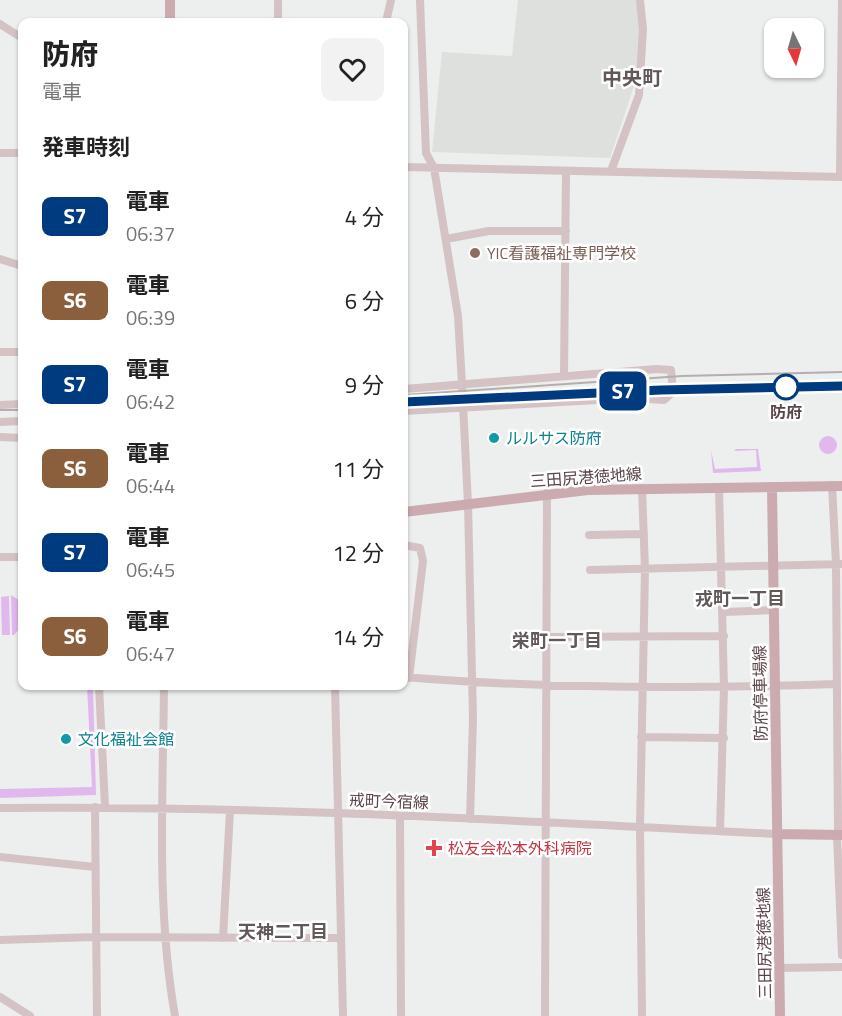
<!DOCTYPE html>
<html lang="ja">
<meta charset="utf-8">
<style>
:root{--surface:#fff;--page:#f2f2f2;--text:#222;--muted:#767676}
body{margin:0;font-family:"Titillium Web","Noto Sans JP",sans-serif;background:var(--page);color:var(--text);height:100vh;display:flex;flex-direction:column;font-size:22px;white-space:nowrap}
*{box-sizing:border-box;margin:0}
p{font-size:20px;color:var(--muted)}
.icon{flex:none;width:33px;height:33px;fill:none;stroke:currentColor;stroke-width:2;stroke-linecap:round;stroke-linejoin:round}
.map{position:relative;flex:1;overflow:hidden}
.details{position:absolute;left:18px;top:18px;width:390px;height:672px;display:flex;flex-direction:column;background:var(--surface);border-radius:12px;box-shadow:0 2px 4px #0004}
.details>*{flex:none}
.badge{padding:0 12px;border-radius:9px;font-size:21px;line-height:39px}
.needle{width:39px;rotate:175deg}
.controls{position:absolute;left:764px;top:18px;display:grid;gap:12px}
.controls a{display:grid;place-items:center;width:60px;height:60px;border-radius:12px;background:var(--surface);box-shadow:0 2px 4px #0004;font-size:30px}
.map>.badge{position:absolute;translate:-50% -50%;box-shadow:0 0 0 3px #fff}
h2{padding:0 24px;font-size:22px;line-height:54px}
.round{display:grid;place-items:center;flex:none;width:63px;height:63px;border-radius:12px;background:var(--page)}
.headline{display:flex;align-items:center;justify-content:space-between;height:102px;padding:0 24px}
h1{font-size:28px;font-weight:800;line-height:45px}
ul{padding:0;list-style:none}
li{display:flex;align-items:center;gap:18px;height:84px;padding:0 24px}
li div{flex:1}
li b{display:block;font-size:22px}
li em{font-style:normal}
li .badge{min-width:66px;font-weight:700;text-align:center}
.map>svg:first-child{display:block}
</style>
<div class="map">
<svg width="842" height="1016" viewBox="0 0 842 1016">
<rect width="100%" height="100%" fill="#ecefed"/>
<!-- education -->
<path fill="#dee0dd" d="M518,0h119l4,37 -6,46 -25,75 -178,-6 10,-100 70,4z"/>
<!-- green -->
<path fill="#e0b8ee" d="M819 445a9 9 0 1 1 18 0a9 9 0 1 1-18 0Z
M736,449h22l3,22 -48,2 -2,-23 4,19 42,-2 -1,-17 -22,1z
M11,595l11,7v24l-8,9h-2z
M9,596l1,39h-8l-1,-38z
M87,686h6l3,109 -96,3v-9l92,-2z"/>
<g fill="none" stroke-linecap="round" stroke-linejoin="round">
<!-- minor -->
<path stroke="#d4c2c5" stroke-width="8" d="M420,0l6,153 8,15 24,148 4,68 6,120 5,214 -3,101
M278,22v-22
M386,22l5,-22
M0,24l22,14
M0,153h22
M404,167l438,10
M611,171l28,-76 4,-66 -3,-29
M840,176l2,-176
M446,239l43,-8h77
M0,259l22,7
M0,352h22
M564,376l2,-205
M404,389l253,-20 14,1 2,22 -9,8 -31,-2 -229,13
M0,405l22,-1
M0,422l22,-1
M0,437l22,1
M832,485l4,79 2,266
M642,488l3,81 -5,258 2,189
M719,489l5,199 -4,143
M589,535l55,-1
M404,545l16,3 3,13 -14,117
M0,557h22
M590,570l252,-6
M724,612l50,-2
M548,637l176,-1
M404,677c143,12 288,12 432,7
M99,686l6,120
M164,686c-1,109 -8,222 11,330
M335,686l8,330
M641,737l83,1
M95,807l2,209
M0,808c259,-3 519,13 778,26
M400,816l1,200
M837,835l5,120
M0,857l95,10
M223,938l7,-127
M0,940l94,-3 247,1
M779,968l63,-1
M0,997l30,19
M545,1016l2,-523"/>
<!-- major -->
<path stroke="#ccabb0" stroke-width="10" d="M170,22v-22
M772,487l8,529
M404,512l184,-22 254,-4
M778,834l64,1"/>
<!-- rail -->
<path stroke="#b6aeae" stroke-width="2" d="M404,395l278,-19 160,-4
M476,399l185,-9 181,-4
M0,410h22"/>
</g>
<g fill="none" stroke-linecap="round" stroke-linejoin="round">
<defs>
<path id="line" d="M404,402l257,-12 181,-4"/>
</defs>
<!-- line casing -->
<use href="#line" stroke="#fff" stroke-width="14"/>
<!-- line -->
<use href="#line" stroke="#003b80" stroke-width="9"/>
</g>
<!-- markers -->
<circle fill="#8d6e63" stroke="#fff" stroke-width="2" cx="475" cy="253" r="6"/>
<circle fill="#fff" stroke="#003b80" stroke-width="3" cx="786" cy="387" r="12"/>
<g fill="#0f9aa8" stroke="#fff" stroke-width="2">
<circle cx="494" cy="438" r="6"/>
<circle cx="66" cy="739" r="6"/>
</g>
<path fill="#e0444e" stroke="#fff" stroke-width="2" d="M431 839h6v6h6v6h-6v6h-6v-6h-6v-6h6z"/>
<g text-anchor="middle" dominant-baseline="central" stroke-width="5" stroke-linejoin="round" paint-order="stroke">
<!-- education labels -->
<g font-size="16" fill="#785e54" stroke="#fff" text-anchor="start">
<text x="487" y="253">YIC看護福祉専門学校</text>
</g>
<!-- stop labels -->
<g font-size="16" font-weight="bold" fill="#594448" stroke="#fff">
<text x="786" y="412">防府</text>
</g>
<!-- culture labels -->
<g font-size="16" fill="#0d838f" stroke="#fff" text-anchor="start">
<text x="506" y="438">ルルサス防府</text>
<text x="78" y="739">文化福祉会館</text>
</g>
<!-- street labels -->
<g font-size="16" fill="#594448" stroke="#fff">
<text transform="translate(586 477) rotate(-4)">三田尻港徳地線</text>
<text transform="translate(760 693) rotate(-91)">防府停車場線</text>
<text transform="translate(389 801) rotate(2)">戒町今宿線</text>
<text transform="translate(764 943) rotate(-91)">三田尻港徳地線</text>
</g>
<!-- health labels -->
<g font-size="16" fill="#be3a42" stroke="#fff" text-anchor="start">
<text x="448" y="848">松友会松本外科病院</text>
</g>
<!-- neighbourhood labels -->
<g font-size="18" font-weight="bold" fill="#615959" stroke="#fff">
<text x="740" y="598">戎町一丁目</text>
<text x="557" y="640">栄町一丁目</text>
<text x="283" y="931">天神二丁目</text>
</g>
<!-- quarter labels -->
<g font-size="20" font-weight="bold" fill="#615959" stroke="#fff">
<text x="632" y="77">中央町</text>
</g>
</g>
</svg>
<div class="controls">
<a><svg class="needle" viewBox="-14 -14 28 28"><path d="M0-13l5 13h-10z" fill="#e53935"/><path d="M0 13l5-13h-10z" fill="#767676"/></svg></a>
</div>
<b class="badge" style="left:623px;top:391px;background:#003b80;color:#fff">S7</b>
<section class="details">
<div class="headline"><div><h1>防府</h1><p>電車</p></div><a class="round"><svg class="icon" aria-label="heart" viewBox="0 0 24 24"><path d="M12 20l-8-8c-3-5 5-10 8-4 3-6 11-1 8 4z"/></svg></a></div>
<h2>発車時刻</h2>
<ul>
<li><span class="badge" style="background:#003b80;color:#fff">S7</span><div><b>電車</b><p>06:37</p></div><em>4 分</em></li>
<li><span class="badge" style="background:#8b5e3c;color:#fff">S6</span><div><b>電車</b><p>06:39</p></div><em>6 分</em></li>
<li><span class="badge" style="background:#003b80;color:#fff">S7</span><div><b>電車</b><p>06:42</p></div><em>9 分</em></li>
<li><span class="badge" style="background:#8b5e3c;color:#fff">S6</span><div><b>電車</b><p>06:44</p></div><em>11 分</em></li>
<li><span class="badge" style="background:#003b80;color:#fff">S7</span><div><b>電車</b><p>06:45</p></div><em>12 分</em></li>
<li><span class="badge" style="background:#8b5e3c;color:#fff">S6</span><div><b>電車</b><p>06:47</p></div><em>14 分</em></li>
</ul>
</section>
</div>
